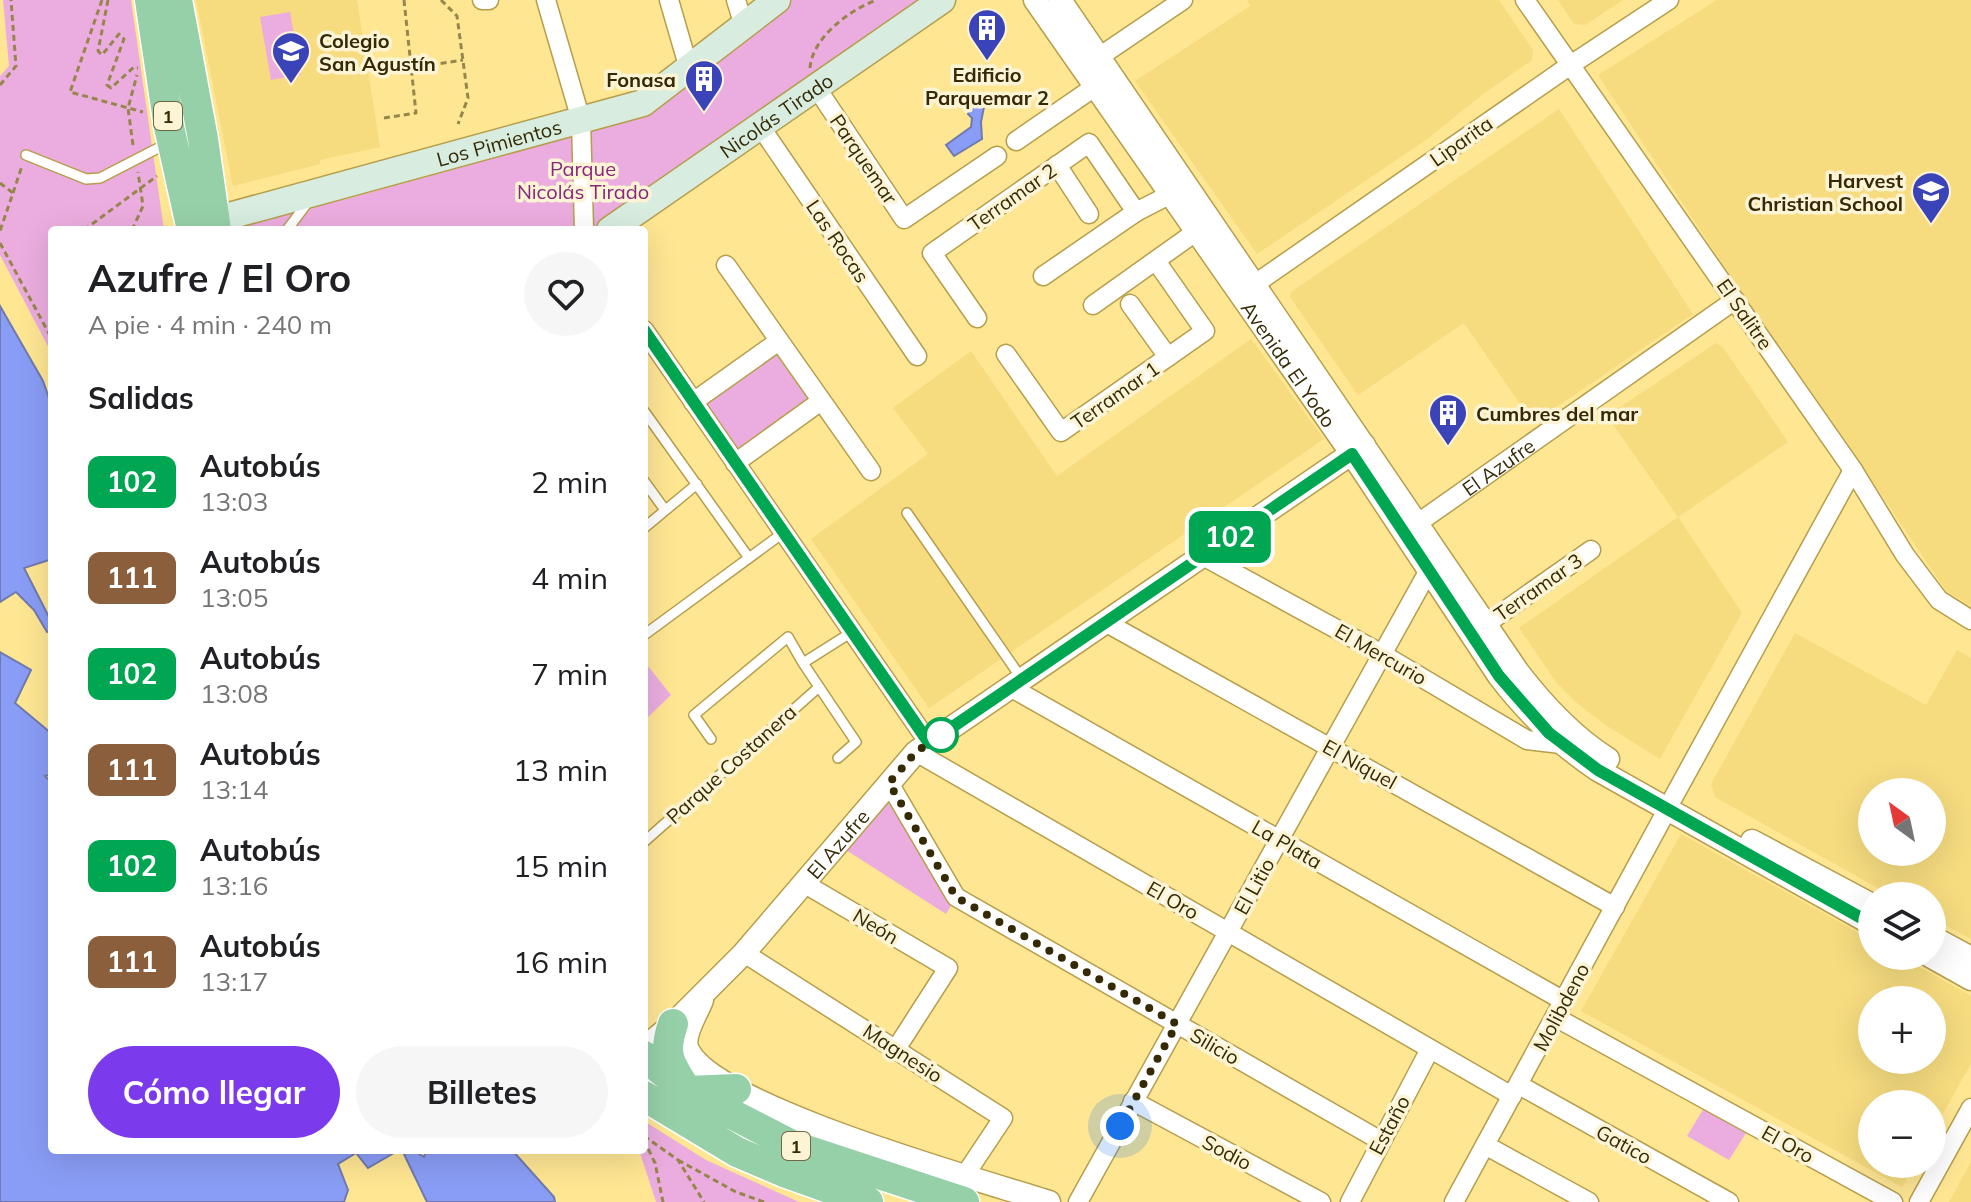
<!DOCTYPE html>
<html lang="es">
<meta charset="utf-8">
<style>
:root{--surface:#fff;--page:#f6f6f6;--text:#202124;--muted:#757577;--accent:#7c3aed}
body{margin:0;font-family:Mulish,sans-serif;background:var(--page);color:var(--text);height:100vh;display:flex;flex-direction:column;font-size:30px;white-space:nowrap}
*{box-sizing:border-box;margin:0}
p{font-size:26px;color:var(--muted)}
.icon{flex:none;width:44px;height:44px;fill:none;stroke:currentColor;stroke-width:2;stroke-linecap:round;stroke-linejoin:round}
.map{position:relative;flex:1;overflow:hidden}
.side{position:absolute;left:48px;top:226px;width:600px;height:928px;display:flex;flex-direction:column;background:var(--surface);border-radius:8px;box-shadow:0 8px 32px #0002}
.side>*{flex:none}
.badge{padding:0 16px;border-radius:12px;font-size:28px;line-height:52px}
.needle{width:52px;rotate:327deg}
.buttons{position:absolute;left:1858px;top:778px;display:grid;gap:16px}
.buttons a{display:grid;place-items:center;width:88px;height:88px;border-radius:50%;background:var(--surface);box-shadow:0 8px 32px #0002;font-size:40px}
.you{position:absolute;width:40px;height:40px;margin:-20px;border:6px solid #fff;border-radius:50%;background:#1a73e8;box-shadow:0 0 0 12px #1a73e833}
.map>.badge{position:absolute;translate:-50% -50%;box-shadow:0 0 0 4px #fff}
h2{padding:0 40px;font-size:30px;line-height:72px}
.round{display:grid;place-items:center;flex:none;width:84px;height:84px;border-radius:42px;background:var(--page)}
.overview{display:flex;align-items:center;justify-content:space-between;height:136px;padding:0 40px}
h1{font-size:38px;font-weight:700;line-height:60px}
.primary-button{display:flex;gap:16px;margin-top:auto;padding:16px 40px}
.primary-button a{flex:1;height:92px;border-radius:48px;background:var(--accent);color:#fff;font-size:32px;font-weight:700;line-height:92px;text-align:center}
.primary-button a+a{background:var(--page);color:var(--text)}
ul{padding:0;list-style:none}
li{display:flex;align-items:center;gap:24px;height:96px;padding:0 40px}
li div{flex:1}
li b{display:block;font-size:30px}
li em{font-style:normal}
li .badge{min-width:88px;font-weight:700;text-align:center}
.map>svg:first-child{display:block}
</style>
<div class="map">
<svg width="1971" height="1202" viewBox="0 0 1971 1202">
<rect width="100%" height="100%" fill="#fee693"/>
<!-- built -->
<path fill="#f6db7f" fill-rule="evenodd" d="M196,0h161l23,147 -60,13v4l-87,22z
M1247,0h252l34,50 -1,10 -49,34 -57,46 -169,114 -122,-173 115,-75z
M1558,0h65l-38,25 -11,-1z
M1717,0h254v606l-25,-15 -86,-128 -69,-95 -193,-293z
M1559,109l134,205 -160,109 -69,-100 -106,72 -68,-98 1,-5z
M1251,339l73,100 -395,269 -118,-169 117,-85 -35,-46 78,-57 86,125z
M1716,343l6,3 66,96 -110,75 64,96 -82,146 -53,-33 -30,-23 -21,-21 -37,-54 159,-111 -71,-101z
M1795,633l131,72 31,-55 14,8v281l-39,-21v-22h-40l-177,-99 -4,-13zM1872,792h60v60h-60z
M1681,834l191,106v16h28l71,40v68l-39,69v-29h-60v60h42l-12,23 -321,-176zM1872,1000h60v60h-60z
M1971,1162v40h-22z"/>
<!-- green -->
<path fill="#ebaddf" d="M3,0h128l33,230h-112v124l-52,-99v-179l9,-10z
M792,0h134l-330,230h-370l112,-36 5,6 177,-49 13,-9 64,-17 148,-89z
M290,12l11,63 -30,5 -11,-63z
M776,354l32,45 -71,51 -32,-45z
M644,661l27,34 -27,26z
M889,783l67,114 -10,17 -111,-71z
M1704,1108l42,25 -17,27 -42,-24z
M644,1121l62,39 93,42h-143l-17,-52h5z"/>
<!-- water -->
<path fill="#8a9df6" stroke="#707aae" stroke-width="2" d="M974,104l10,3 -3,15 1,17 -28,17 -8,-11 25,-18 1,-9 -4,-4z
M0,306l43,75 9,26v152l-28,9 28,55v8l-5,1 -13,-22 -18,-18 -16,10z
M0,652l31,18 -16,33 37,31v40l-7,2 7,7v367h347l-31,18 -12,-15 -18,11 10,26 -4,12h-344z
M402,1150h11l11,7 2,-7h86l42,47 1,5h-128z"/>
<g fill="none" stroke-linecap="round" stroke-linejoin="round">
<defs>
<path id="service" d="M26,155l60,24 14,-1 66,-34
M287,230l21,-28
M644,411l105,147
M644,481l21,29
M907,513l115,166
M644,528l53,-44
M644,635l139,-102
M711,739l-17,-24 94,-78 15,26
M838,758l18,-16 -53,-79 49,-31
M644,842l175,-155"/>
<g id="minor">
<path d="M482,0h7"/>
<path d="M546,0l35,120 3,110"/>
<path d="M669,0l20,69"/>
<path d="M736,0l8,26"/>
<path d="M1525,0l328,470 52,85 34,45 32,20"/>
<path d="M1099,57l84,-57"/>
<path d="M816,87l88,132 93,-63"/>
<path d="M760,126l157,230"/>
<path d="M1016,141l80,-55"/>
<path d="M1057,165l32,49"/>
<path d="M1136,212l35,-18"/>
<path d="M726,265l145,206"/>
<path d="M1255,284l314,-218 100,-66"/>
<path d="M1130,304l38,53"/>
<path d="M1093,305l104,-74"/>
<path d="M977,318l-45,-65 157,-110 47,69 -93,64"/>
<path d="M644,330l285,413"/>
<path d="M1006,354l55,78 144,-101 -49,-70"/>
<path d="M693,402l86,-61"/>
<path d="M735,463l86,-62"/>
<path id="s1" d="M1418,523l317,-223"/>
<path d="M1203,556l179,98 145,86 34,4"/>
<path d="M1105,622l510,285"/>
<path d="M1486,624l105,-74"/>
<path d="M1010,687l554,314"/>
<path d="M916,752l596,344"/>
<path d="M889,783l67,114 425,244"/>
<path d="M1673,798l180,-328"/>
<path d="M805,884l143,84 -52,81"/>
<path d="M744,953l259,165 -38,57"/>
<path d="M1555,1017l338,185"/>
<path d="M1519,1085l210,117"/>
<path d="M1133,1101l188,101"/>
<path d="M1485,1145l104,57"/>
<path d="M1078,1202l351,-632"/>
<path d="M1350,1202l80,-153"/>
<path d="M1454,1202l213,-392"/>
<path d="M1919,1202l52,-94"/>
</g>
<g id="tertiary">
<path id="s2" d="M1035,0l317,454 147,222c29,38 60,68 99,94l274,154"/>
<path d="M1060,0l458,672c26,34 54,64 90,87"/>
<path d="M1752,841l120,64"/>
<path d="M1932,937l39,21"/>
<path d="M1930,956l41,23"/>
<path d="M702,1000c-5,14 -21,36 -14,50 27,57 293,130 361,152"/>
<path id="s3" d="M644,1048l29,-24 71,-71 172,-201 448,-307"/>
</g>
<g id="secondary">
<path id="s4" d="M196,225l447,-122 134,-103"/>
<path id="s5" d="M610,230l332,-230"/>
</g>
<path id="trunk" d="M150,0l19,127 23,103
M177,0l26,139 13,91
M673,1024c-11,32 -3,39 14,67l49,-2
M644,1056l43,35 107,55 170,56
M644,1096l93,56 47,20 84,30"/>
</defs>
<!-- service casing -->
<use href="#service" stroke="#b69e4c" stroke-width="12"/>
<!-- minor casing -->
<use href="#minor" stroke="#b69e4c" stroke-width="21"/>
<!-- tertiary casing -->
<use href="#tertiary" stroke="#b69e4c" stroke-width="25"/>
<!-- secondary casing -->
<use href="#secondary" stroke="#b69e4c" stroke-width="29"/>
<!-- trunk casing -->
<use href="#trunk" stroke="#fff" stroke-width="33"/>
<!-- path -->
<path stroke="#97864b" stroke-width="3" stroke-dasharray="6 4" stroke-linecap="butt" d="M102,0l-32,92 73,20
M108,0l-10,51 4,4 17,-21 5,5 -17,46 4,3 23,-21 4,1
M441,0l16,16 11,82 -10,26
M411,68l52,-8
M810,68c2,-30 40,-59 67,-68
M0,85l16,-19 -5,-66
M384,118l32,-5 -12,-113
M133,145l-5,-37 9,-33
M0,183l13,10 -13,38
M13,193l9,-27
M84,230l73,-54
M132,230l11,-24 -5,-34
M0,243l52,96
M644,1136l34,24 26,42
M644,1140l11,23 8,39
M678,1160l58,32 28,10"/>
<!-- service -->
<use href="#service" stroke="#fff" stroke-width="9"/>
<!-- minor -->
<use href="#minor" stroke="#fff" stroke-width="18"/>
<!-- tertiary -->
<use href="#tertiary" stroke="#fff" stroke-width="22"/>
<!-- secondary -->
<use href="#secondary" stroke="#d8eddf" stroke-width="26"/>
<!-- trunk -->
<use href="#trunk" stroke="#96d0a8" stroke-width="30"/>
</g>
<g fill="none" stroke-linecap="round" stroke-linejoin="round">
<defs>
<path id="line" d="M644,330l285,413 423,-289 147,222 50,57 49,37 274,154"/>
</defs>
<!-- line casing -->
<use href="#line" stroke="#fff" stroke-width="18"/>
<!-- line -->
<use href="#line" stroke="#00a651" stroke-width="12"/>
<!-- walk -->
<path stroke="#342a06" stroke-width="8" stroke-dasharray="0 14.4" d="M941,735l8,-6 -33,23 -27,31 67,114 221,127 -57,102"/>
</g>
<!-- icons -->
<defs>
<symbol id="building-pin" viewBox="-11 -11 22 30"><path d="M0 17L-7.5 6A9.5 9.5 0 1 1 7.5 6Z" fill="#3a43b7" stroke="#fdf4d5"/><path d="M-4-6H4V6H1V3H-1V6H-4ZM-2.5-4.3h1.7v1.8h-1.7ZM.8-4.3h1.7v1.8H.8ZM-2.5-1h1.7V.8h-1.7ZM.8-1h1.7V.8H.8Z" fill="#fff"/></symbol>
<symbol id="school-pin" viewBox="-11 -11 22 30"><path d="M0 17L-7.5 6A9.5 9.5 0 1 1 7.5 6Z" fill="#3a43b7" stroke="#fdf4d5"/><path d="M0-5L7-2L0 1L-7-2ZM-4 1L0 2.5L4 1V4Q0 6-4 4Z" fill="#fff"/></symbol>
</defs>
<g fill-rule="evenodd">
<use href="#building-pin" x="965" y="6" width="44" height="60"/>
<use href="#school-pin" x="269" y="29" width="44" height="60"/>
<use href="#building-pin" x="682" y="57" width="44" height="60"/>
<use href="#school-pin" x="1909" y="169" width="44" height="60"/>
<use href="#building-pin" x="1426" y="391" width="44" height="60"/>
</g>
<!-- markers -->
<circle fill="#fff" stroke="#00a651" stroke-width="4" cx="941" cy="735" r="16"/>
<g text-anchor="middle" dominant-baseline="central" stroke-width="7" stroke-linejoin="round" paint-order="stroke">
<!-- shield labels -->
<g fill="#fdf4d5" stroke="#706744" stroke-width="2">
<rect x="154" y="102" width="28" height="28" rx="6"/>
<rect x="782" y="1132" width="28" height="28" rx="6"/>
</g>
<g font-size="18" font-weight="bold" fill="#342a06">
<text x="168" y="116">1</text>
<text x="796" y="1146">1</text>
</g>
<!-- poi labels -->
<g font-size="20" font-weight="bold" fill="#342a06" stroke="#fdf4d5" text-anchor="start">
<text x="319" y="40">Colegio<tspan x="319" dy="23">San Agustín</tspan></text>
<text x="987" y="74" text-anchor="middle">Edificio<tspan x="987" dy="23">Parquemar 2</tspan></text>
<text x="676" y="79" text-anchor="end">Fonasa</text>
<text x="1903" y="180" text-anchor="end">Harvest<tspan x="1903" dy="23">Christian School</tspan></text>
<text x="1476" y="413">Cumbres del mar</text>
</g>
<!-- street labels -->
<g font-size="20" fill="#342a06" stroke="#fdf4d5">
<text stroke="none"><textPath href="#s5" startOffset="202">Nicolás Tirado</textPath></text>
<text transform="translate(1461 141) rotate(-35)">Liparita</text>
<text stroke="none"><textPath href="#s4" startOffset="314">Los Pimientos</textPath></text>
<text transform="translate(864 159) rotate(56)">Parquemar</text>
<text transform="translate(1012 197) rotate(-35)">Terramar 2</text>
<text transform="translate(838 241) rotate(56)">Las Rocas</text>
<text transform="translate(1745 314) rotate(55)">El Salitre</text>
<text stroke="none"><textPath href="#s2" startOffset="444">Avenida El Yodo</textPath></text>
<text transform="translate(1115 395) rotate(-35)">Terramar 1</text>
<text stroke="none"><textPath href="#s1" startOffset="98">El Azufre</textPath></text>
<text transform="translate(1538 587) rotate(-35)">Terramar 3</text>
<text transform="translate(1381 654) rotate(30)">El Mercurio</text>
<text transform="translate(731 764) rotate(-42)">Parque Costanera</text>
<text transform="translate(1360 764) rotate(29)">El Níquel</text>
<text stroke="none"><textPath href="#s3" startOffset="282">El Azufre</textPath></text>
<text transform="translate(1287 844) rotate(30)">La Plata</text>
<text transform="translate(1254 886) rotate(-61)">El Litio</text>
<text transform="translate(1173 900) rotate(30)">El Oro</text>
<text transform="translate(876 926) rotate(31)">Neón</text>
<text transform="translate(1561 1007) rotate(-62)">Molibdeno</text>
<text transform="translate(1215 1046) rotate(30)">Silicio</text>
<text transform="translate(903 1053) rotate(33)">Magnesio</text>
<text transform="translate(1389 1125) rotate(-62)">Estaño</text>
<text transform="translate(1624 1144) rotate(29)">Gatico</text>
<text transform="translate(1788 1144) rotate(29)">El Oro</text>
<text transform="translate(1227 1152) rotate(28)">Sodio</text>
</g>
<!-- park labels -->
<g font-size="20" fill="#87277b" stroke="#fdf4d5">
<text x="583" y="168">Parque<tspan x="583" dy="23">Nicolás Tirado</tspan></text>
</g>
</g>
</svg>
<div class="buttons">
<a><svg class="needle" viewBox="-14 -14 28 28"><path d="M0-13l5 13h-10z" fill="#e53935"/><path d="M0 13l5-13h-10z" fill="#757577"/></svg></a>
<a><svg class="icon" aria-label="layers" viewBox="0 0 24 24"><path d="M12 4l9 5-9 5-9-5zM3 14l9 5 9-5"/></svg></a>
<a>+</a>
<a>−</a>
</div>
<div class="you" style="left:1120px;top:1126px"></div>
<b class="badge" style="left:1230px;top:537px;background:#00a651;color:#fff">102</b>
<section class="side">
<div class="overview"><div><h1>Azufre / El Oro</h1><p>A pie · 4 min · 240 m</p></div><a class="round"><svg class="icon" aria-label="heart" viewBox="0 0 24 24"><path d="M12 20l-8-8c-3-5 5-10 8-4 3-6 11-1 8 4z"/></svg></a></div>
<h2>Salidas</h2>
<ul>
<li><span class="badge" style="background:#00a651;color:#fff">102</span><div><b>Autobús</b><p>13:03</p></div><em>2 min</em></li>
<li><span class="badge" style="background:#8b5e3c;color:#fff">111</span><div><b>Autobús</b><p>13:05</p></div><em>4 min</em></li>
<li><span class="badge" style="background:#00a651;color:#fff">102</span><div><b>Autobús</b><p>13:08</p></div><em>7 min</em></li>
<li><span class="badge" style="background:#8b5e3c;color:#fff">111</span><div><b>Autobús</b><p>13:14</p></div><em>13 min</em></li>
<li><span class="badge" style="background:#00a651;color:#fff">102</span><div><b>Autobús</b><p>13:16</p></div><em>15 min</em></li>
<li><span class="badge" style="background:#8b5e3c;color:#fff">111</span><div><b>Autobús</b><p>13:17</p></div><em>16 min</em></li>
</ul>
<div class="primary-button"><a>Cómo llegar</a><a>Billetes</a></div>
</section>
</div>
